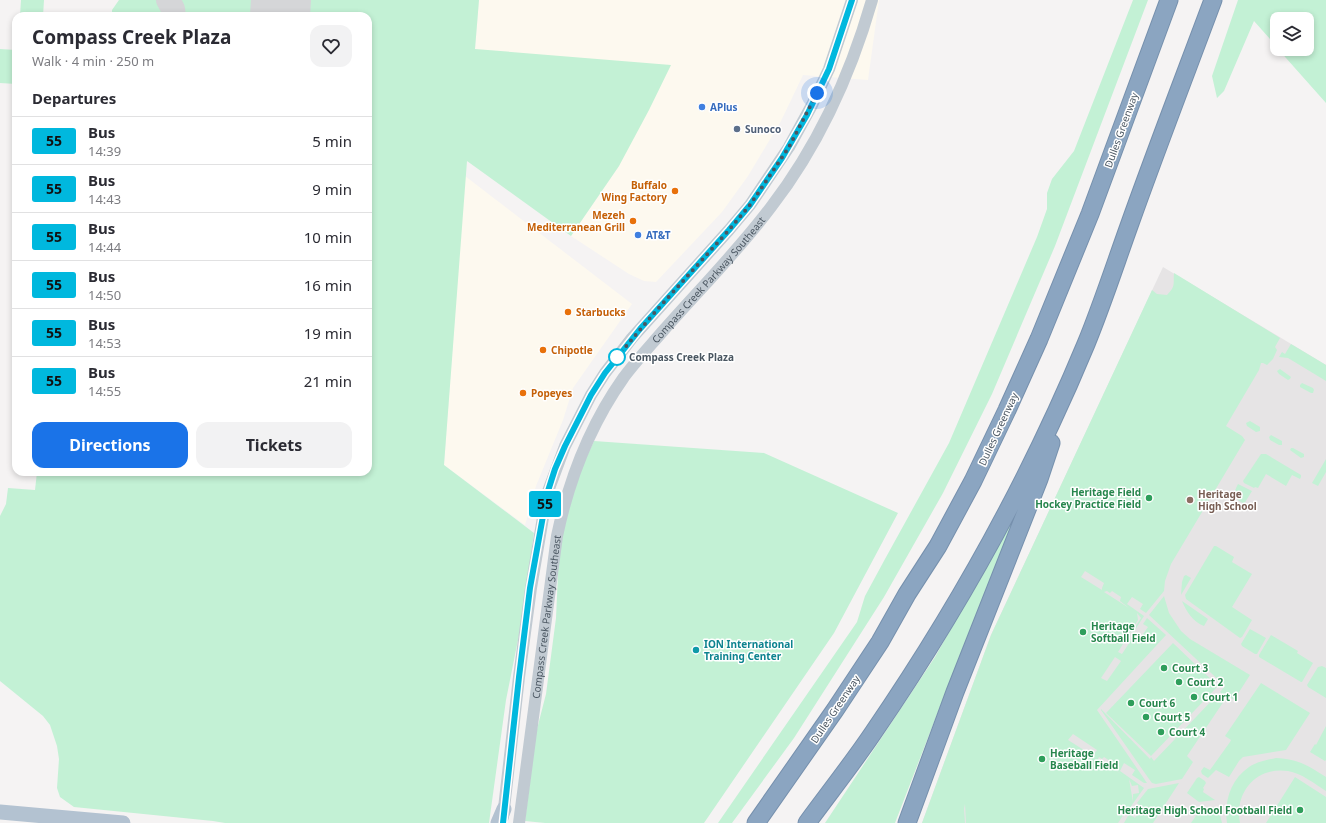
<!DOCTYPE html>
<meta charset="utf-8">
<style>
:root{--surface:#fff;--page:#f2f2f3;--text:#2b2b33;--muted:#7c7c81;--line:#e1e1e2;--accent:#1a73e8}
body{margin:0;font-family:"Noto Sans",sans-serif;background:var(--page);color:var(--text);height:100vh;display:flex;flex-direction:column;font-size:15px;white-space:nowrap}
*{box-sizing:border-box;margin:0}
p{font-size:13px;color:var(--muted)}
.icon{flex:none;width:22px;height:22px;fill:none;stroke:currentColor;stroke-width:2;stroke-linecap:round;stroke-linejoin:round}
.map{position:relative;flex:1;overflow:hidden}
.details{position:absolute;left:12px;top:12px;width:360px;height:464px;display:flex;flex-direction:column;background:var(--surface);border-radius:12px;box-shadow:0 2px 6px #0003}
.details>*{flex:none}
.badge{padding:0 8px;border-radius:3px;font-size:14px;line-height:26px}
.controls{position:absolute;left:1270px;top:12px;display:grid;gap:8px}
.controls a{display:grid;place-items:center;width:44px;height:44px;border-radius:8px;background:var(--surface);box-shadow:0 2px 6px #0003;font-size:20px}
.you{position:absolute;width:20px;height:20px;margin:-10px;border:3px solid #fff;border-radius:50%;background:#1a73e8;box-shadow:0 0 0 6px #1a73e833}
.map>.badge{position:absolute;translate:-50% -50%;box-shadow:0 0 0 2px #fff}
h2{padding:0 20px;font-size:15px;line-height:36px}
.round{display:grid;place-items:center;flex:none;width:42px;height:42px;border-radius:12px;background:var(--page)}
.overview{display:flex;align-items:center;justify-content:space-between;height:68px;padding:0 20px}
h1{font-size:19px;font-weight:700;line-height:30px}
.primary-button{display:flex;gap:8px;margin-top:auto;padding:8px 20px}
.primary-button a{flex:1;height:46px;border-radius:12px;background:var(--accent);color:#fff;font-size:16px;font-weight:700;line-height:46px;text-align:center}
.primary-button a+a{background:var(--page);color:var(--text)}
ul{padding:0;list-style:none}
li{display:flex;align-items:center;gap:12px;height:48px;padding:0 20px;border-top:1px solid var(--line)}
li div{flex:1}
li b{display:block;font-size:15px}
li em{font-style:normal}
li .badge{min-width:44px;font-weight:700;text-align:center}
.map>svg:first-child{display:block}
</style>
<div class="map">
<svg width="1326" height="823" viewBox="0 0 1326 823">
<rect width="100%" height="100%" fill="#f5f3f3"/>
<!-- commercial -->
<path fill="#fdf9ef" d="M479,0h400l-11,80 -65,-5 -22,46 -33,55 -26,36 -66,70 -12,-1 -15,-7 -58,-38 48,-70 -144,-117z
M465,176l167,128 -59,84 -10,32 -27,66 -11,39 -81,-60z"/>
<!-- education -->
<path fill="#e6e4e5" d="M1163,267l163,98v458h-404l69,-188z"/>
<!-- green -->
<path fill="#c3f1d5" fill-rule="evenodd" d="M21,0h23l-1,16h-23z
M119,0h39l5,5 3,11h-54v-6z
M182,0h80l-1,16h-80z
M302,0h177l-4,49 196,16 -22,45 -30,56 -48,70 -104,-75 -23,304 90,68 -13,92 -15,75 -17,123h-264l-12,-2 -139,-14 -14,-10 -3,-9 2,-29 -2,-13 -7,-21 -7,-9 -43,-35v-165l6,-12 2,-16 27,2 2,-18h331v-456h-68z
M1133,0h15l-93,246 -63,148 -49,99 -59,104 -90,141 -62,85h-14l139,-201 8,-26 20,-37 64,-116 88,-206 10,-28v-16l5,-14 22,-28z
M1238,0h88v103l-48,-54h29v-30h-30v28l-23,-26 -30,70 -7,7 -5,-22z
M0,49l16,1v34l-16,-1z
M1174,273l106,65 -5,9 2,3 -4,9 -6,6 -4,-2h-2l-2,7 -33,56 16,10 3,4 -74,124 -6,17 -1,10 -18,22 -6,-4 3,-5 -11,-7 -5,7 17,12 -11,17 -1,-1 9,-14 -4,-5 1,7 -20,32 4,2 13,-20 6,3 7,-10 -5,-3 4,-6 19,17 -69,75 50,73h-3l-12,-8 3,-5 -11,-7 -4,8 24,17 -17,24 -1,-1 -8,12h-152l-1,-19 -1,5 1,14h-43l69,-188 161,-345 5,4 10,1c9,-9 6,-11 7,-22zM1085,571l19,12 -2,5v2l-21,-13zM1107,591l3,2 2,-2 9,6 -1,4 9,7 -25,-16zM1115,657l6,4 -14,20 -6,-3zM1073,734l24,16 -4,5 2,2 -27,-17zM1099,757l3,2 2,-2 9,6 -2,4 13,9 -26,-17zM1129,779l3,7 6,-1 1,8 -6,1v8z
M1291,344l35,21v16l-38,-23 -9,-1 3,-5 3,2z
M1280,369l11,8 -1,2 -2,1 -9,-6 -2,-3z
M1302,383l11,5 1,2 -1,3h-2l-11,-6v-2z
M1250,421l10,6v4l-4,1 -9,-6 -1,-3z
M1271,435l11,6v4h-3l-9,-5 -1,-3z
M594,441l170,12 134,60 -64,120 -130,190h-159l-20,-2 11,-88 10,-39 10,-76 3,-67 6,-30 15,-50z
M1291,448h2l11,6v3l-3,1 -11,-8z
M1261,454h5l35,21v2l-1,2 -8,-4 -6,11 -20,-12 -8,14 -3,-1 -1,1 -10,-5 -1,-2z
M1326,459v13l-8,14 -6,-3z
M1238,484l14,7 -8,13c-10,-6 -12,-9 -6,-20z
M1022,502l-62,153 -65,168h-70l110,-166z
M1214,546h2l18,11 -2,5 20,12 -20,33 20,13 -10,17 -2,1 -54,-39 -1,-4z
M1186,575l5,3 -10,17 1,-13 2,-6z
M1164,596l5,17 12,18 9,8 60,36 -16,25 -5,-4 -3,2 -6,-6 5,-6 -76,-71z
M1182,601l26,18 -4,7c-11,-4 -18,-15 -22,-25z
M1250,629l16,9 -9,16h-2l-13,-8 -1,-2z
M1271,635l27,16 -1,2 16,10 -11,19h-1l-42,-25v-2z
M1173,643l45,43 -67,70 -45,-43z
M1322,666l4,2v30l-18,-11 -1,-2 11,-18z
M1261,683l49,30 -24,37 -43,7 -4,4 -10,16 -13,-7 -8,8 -6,-4 -1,-3 3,-4 6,3 20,-28 1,-2 -6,-4z
M1217,695l7,6 -37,55 6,6 -11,17 -26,5 -4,-1 -3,-4 -48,-69v-1l49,50 1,-2 3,4z
M1326,726v34l-1,1 -15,-9 5,-8 1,1z
M1276,758c22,1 31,7 50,19v14c-11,-7 -25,-18 -38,-20 -32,-5 -54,22 -48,52h-13c-3,-21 3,-43 22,-56 7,-5 18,-7 27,-9z
M1199,777l6,4 1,2 -3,5 1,1 -1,3 12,8 -16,2 -12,-9 10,-15z
M1295,777l31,20v26h-60z
M1179,783l-26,40h-29l5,-9 6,4 7,-11 -5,-4 11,-14z
M1202,807h16l4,16h-31z"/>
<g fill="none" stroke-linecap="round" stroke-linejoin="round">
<!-- taxiway -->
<path stroke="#d5d6d8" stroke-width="24" d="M168,0l5,9 1,7"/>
<!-- runway -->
<path stroke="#d5d6d8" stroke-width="60" d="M280,16l1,-16"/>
<defs>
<path id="highway" d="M756,823l79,-113 45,-68 27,-48 31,-48 35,-65 34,-71 32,-71 51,-125 79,-214
M807,823c22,-30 45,-59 66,-90 83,-121 157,-254 213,-389 16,-39 29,-79 43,-118 27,-76 56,-151 84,-226
M907,823l48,-131 84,-213 12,-36"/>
</defs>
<!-- highway casing -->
<use href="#highway" stroke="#7690ad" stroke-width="19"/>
<!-- minor -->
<g stroke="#c1cad2" stroke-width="12">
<path d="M503,817l16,-140 12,-89 16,-94 18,-48 26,-51 14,-22 27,-35 97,-108 21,-25 39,-58 23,-42 17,-36 23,-69"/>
<path id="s1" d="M519,823l38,-287c12,-57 33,-111 67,-159 12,-16 26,-31 39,-46 36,-41 75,-80 108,-124 47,-61 80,-134 101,-207"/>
</g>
<!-- major -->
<path stroke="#b3c2d1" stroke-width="15" d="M0,812l123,11
M498,823l6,-14"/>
<!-- highway -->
<use href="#highway" stroke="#8ba5c1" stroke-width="17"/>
</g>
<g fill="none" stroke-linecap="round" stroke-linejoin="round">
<defs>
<path id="line" d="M503,823l16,-146 11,-89 17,-94 8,-25 10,-23 26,-51 14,-22 35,-44 89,-99 21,-25 32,-47 25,-43 22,-46 23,-69"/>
</defs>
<!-- line casing -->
<use href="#line" stroke="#fff" stroke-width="9"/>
<!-- line -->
<use href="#line" stroke="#00b8de" stroke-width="6"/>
<!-- walk -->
<path stroke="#4a5661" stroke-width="4" stroke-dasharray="0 7.2" d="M617,357l39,-46 73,-81 21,-25 39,-58 28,-54"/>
</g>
<!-- markers -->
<g fill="#3f7fe0" stroke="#fff" stroke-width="1.5">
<circle cx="702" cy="107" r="4"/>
<circle cx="638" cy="235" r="4"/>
</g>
<circle fill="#5c6f8a" stroke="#fff" stroke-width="1.5" cx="737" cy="129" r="4"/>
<g fill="#e8710a" stroke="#fff" stroke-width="1.5">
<circle cx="675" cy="191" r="4"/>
<circle cx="633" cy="221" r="4"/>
<circle cx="568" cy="312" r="4"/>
<circle cx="543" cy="350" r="4"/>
<circle cx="523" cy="393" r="4"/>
</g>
<circle fill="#fff" stroke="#00b8de" stroke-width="2" cx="617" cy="357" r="8"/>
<g fill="#2e9e5b" stroke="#fff" stroke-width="1.5">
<circle cx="1149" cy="498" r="4"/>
<circle cx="1083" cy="632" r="4"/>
<circle cx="1164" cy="668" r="4"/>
<circle cx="1179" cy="682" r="4"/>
<circle cx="1194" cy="697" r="4"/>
<circle cx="1131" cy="703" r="4"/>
<circle cx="1146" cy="717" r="4"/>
<circle cx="1161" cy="732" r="4"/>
<circle cx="1042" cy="759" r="4"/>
<circle cx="1300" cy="810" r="4"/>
</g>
<circle fill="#8d6e63" stroke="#fff" stroke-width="1.5" cx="1190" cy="500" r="4"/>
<circle fill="#0f9aa8" stroke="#fff" stroke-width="1.5" cx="696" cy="650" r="4"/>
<g text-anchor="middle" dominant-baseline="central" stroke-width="3" stroke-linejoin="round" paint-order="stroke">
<!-- shop labels -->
<g font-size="10" font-weight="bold" fill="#366cbe" stroke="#fff" text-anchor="start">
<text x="710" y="107">APlus</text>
<text x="646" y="235">AT&amp;T</text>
</g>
<!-- service labels -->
<g font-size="10" font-weight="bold" fill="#4e5e75" stroke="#fff" text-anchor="start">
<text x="745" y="129">Sunoco</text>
</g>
<!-- street labels -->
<g font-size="10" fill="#4a5661" stroke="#fff">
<text transform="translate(1121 130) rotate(-70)">Dulles Greenway</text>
<text stroke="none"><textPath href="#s1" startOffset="592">Compass Creek Parkway Southeast</textPath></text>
<text transform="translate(998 429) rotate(-65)">Dulles Greenway</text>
<text stroke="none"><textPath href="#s1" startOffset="208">Compass Creek Parkway Southeast</textPath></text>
<text transform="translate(835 709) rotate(-56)">Dulles Greenway</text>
</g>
<!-- food labels -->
<g font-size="10" font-weight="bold" fill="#c56008" stroke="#fff" text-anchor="start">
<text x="667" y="185" text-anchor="end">Buffalo<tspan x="667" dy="12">Wing Factory</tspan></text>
<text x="625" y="215" text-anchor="end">Mezeh<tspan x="625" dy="12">Mediterranean Grill</tspan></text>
<text x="576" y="312">Starbucks</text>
<text x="551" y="350">Chipotle</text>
<text x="531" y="393">Popeyes</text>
</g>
<!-- stop labels -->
<g font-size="10" font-weight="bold" fill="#4a5661" stroke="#fff" text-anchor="start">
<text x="629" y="357">Compass Creek Plaza</text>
</g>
<!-- leisure labels -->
<g font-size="10" font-weight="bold" fill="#27864d" stroke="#fff" text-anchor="start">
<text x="1141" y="492" text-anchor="end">Heritage Field<tspan x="1141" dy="12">Hockey Practice Field</tspan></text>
<text x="1091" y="626">Heritage<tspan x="1091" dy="12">Softball Field</tspan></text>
<text x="1172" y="668">Court 3</text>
<text x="1187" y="682">Court 2</text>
<text x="1202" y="697">Court 1</text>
<text x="1139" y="703">Court 6</text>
<text x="1154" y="717">Court 5</text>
<text x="1169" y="732">Court 4</text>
<text x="1050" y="753">Heritage<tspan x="1050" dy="12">Baseball Field</tspan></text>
<text x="1292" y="810" text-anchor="end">Heritage High School Football Field</text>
</g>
<!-- education labels -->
<g font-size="10" font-weight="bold" fill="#785e54" stroke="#fff" text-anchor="start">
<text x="1198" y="494">Heritage<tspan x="1198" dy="12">High School</tspan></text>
</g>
<!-- culture labels -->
<g font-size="10" font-weight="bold" fill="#0d838f" stroke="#fff" text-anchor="start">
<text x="704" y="644">ION International<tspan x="704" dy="12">Training Center</tspan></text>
</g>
</g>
</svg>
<div class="controls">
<a><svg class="icon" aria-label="layers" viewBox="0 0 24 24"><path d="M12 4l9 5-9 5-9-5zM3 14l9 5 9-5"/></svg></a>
</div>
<div class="you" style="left:817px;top:93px"></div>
<b class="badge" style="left:545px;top:504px;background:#00b8de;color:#111">55</b>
<section class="details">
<div class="overview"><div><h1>Compass Creek Plaza</h1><p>Walk · 4 min · 250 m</p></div><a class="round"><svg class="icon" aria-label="heart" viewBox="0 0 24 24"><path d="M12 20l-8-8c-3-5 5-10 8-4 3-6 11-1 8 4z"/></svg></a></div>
<h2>Departures</h2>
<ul>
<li><span class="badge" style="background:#00b8de;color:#111">55</span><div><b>Bus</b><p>14:39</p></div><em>5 min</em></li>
<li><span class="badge" style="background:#00b8de;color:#111">55</span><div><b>Bus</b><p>14:43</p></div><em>9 min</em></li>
<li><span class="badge" style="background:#00b8de;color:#111">55</span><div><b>Bus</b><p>14:44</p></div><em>10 min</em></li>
<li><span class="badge" style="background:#00b8de;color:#111">55</span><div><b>Bus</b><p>14:50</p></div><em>16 min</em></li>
<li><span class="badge" style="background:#00b8de;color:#111">55</span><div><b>Bus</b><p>14:53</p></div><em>19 min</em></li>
<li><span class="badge" style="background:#00b8de;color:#111">55</span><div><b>Bus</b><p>14:55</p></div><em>21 min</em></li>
</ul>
<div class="primary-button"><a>Directions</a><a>Tickets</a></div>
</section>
</div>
